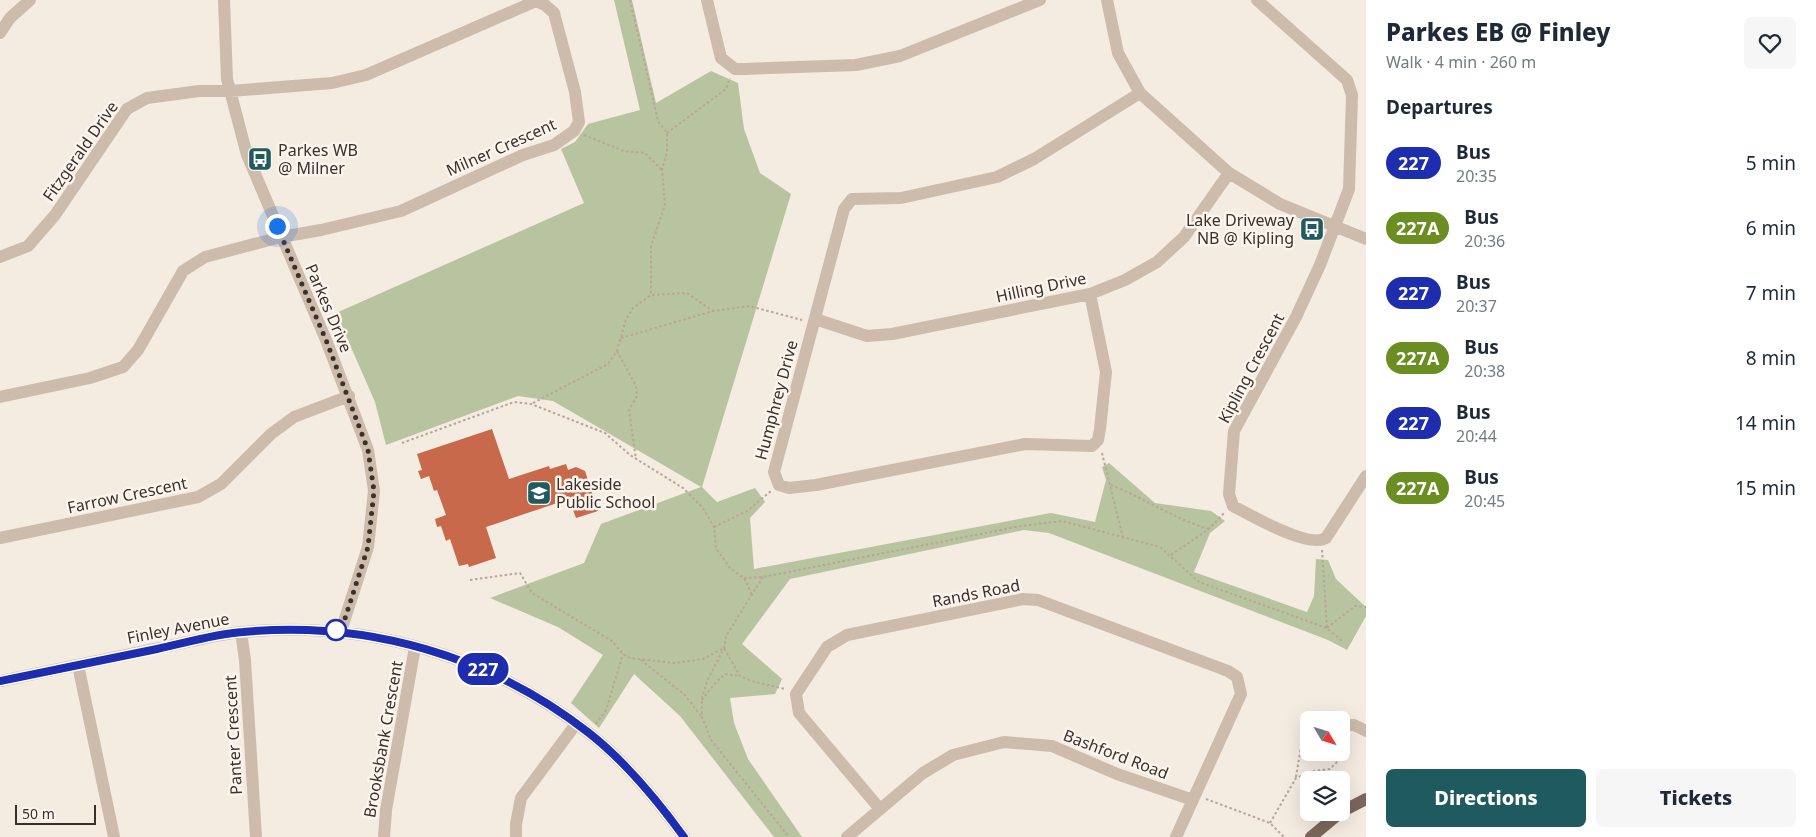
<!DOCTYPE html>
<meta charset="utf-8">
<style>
:root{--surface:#fff;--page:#f6f6f7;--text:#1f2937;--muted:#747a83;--accent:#1f5a5e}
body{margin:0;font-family:"Noto Sans",sans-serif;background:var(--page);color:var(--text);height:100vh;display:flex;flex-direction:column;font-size:19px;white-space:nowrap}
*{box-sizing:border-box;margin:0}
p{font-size:16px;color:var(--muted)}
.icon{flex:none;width:28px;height:28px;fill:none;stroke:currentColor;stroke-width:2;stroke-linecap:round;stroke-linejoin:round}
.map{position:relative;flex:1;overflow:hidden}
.side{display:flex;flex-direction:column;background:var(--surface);width:450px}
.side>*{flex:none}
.badge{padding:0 10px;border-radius:16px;font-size:18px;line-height:32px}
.needle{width:32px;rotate:128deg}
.fabs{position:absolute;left:1300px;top:711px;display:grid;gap:10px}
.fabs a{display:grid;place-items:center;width:50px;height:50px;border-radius:8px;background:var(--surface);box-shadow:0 5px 20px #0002;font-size:25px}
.scale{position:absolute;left:15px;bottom:12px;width:81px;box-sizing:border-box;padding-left:5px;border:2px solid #3b302b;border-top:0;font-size:14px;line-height:18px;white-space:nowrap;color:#3b302b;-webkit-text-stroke:4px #fbf5ee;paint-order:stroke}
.you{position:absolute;width:25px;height:25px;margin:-12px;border:4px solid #fff;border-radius:50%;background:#1a73e8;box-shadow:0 0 0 8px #1a73e833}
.map>.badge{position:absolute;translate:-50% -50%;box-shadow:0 0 0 2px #fff}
h2{padding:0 20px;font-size:19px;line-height:45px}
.round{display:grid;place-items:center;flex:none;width:52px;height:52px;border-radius:8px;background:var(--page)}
.summary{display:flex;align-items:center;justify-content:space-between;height:85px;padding:0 20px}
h1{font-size:24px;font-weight:800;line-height:38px}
.cta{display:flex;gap:10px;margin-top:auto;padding:10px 20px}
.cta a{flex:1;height:58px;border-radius:8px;background:var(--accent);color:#fff;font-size:20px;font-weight:800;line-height:58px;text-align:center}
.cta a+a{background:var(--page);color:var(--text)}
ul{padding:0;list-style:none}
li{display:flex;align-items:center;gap:15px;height:65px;padding:0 20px}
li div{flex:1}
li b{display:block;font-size:19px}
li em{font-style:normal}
li .badge{min-width:55px;font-weight:700;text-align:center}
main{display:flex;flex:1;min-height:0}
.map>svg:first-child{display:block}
</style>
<main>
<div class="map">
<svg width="1366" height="837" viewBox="0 0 1366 837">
<rect width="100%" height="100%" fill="#f4ebe1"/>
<!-- green -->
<path fill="#b8c4a0" d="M614,0h18l24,103 55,-32 27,12 6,46 16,44 31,21 -89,293 15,15 38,-14 10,14 -15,16 4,51 297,-56 44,9 11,-42 -4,-13 7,-4 46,40 56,8 14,10 -15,12 -16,39 113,40 7,-16 2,-37 12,1 8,19 30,28v9l-19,34 -19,-10 -279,-107 -25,-3 -234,49 -48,65 40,35 -7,15 -45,4 4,25 14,36 54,78h-28l-94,-121 -46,-42 -35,54 -28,-25 32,-48 -45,-28 -68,-29 94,-35 17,-39 100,-37 -148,-86 -35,-5 -132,49 -11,-43 -39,-89 248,-110 -23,-54 14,-7 13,-18 52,-14z"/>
<!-- building -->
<path fill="#c8694b" d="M492,429l17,50 40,-13 1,3 16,-5 2,6 8,-3 9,4 13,40 -22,7 -7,-19 -83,28 10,31 -27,9 -1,-3 -9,2 -9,-27 -4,2 -5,-15 -4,1 -2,-8 11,-4 -9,-25 -3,1 -5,-15 -8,3 -3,-8 4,-1 -5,-16z"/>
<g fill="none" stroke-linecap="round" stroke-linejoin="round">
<!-- path -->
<path stroke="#b9a596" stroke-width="2" stroke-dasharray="2.5 2.5" stroke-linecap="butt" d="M630,0l28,121 9,12v19l-5,18 3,35 -14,41v49
M667,133l59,-44 4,-11
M584,135l40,16 21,2 17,17
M621,338l92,-27 36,-5 53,14
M617,351l19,35 1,10 -8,14 7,49
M533,403l75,-39 9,-13 9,-32 7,-11 18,-13 36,-2 26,18
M402,443l112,-41 17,2 74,29 25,22 53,33 19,19 12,20 2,21 14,20 14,10 8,17
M1102,453l21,85
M1111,485c34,13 63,34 98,44
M714,527l33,-16 24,-20
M1322,550l5,78
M1171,555l38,-26 16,-17
M763,577l-37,59 -2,12 -17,33 -5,17v19l9,23 78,97
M744,578l19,-1 258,-51 41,-5 98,26 39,35 128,46 15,13
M470,580l50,-7 12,20 80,48 11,13 7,4 44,5 29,-4 21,-11 16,28 15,6 30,7
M1327,628l28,-22 11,1
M641,660l44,35 16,21
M702,700l15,-19 8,-7 15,2
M596,724l10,-14 17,-56
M1296,777l5,-30 8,-12
M1206,799l64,24 14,14
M1270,823l26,-45 18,-7 16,-2 10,-10"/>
<!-- minor -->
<path stroke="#cdbbac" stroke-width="12" d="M224,0l3,79 20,76 79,185 42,110 6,41 -6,56 -27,84
M707,0l14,58 14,11h9l112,-4 44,-9 140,-56
M1107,0l11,53 22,40 89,80 51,31 86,35
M1257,0l90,80 5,15 -3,94 -29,76 -24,52 -62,114 -5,63 4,12c17,9 76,43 93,32l40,-62
M0,33l10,-15 20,-18
M0,257l28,-11 27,-31 72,-106 20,-11 52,-7h31l102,-8 34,-8 170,-74 9,4 9,8 21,79 4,30 -5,9 -20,14 -31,10 -122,56 -80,19 -40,7 -76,20 -22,14 -45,79 -15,17 -33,11 -90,19
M1090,294l16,78 -6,57 -2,11 -6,6 -67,-2 -209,41 -27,3 -10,-3 -5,-13 70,-263 8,-10 49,-1 96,-21 37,-18 106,-66
M815,319l52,17 25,-2 198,-40 35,-14 32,-18 27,-25 45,-64
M0,538l198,-41 23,-13 50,-50 23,-17 55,-21
M241,632l4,28 11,177
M78,665l36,172
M0,681c55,-11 110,-23 164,-34 26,-5 53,-13 79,-15 124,-12 248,24 346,101 37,29 68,67 95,104
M1341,725h13l12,6
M880,809l-81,-96 -3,-19 31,-47 20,-12 176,-36 15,1 190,71 9,6 4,17 -65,143
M384,837l2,-27 29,-163
M516,837v-13l5,-26 55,-74
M847,837l76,-64 30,-18 51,-13 48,4 65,28 76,26"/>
<!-- major -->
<path stroke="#7d675c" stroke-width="12" d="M1341,812l25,-13
M1311,837l30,-25"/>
</g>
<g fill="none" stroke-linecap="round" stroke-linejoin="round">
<defs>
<path id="line" d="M0,681c52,-11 105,-21 157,-32 28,-6 57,-15 86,-17 124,-12 248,24 346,101 37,29 68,67 95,104"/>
</defs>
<!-- line casing -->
<use href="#line" stroke="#fff" stroke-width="11"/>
<!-- line -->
<use href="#line" stroke="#1e2dae" stroke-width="8"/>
<!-- walk -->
<path stroke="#3b302b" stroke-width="5" stroke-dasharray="0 9" d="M277,226l49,114 42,110 6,41 -6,56 -27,84 -5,-1"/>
</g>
<!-- icons -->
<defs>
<symbol id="bus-square" viewBox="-11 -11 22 22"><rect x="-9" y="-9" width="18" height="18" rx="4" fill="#1f5a5e" stroke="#fbf5ee"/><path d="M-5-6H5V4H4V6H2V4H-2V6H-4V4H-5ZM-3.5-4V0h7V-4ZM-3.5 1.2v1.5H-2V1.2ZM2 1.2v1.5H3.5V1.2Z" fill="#fff"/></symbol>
<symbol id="school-square" viewBox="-11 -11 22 22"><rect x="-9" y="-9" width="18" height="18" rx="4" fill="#1f5a5e" stroke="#fbf5ee"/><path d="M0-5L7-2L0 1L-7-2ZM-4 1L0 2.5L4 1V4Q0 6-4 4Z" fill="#fff"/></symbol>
</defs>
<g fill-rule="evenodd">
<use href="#bus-square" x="246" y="145" width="28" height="28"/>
<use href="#bus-square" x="1298" y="215" width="28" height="28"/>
<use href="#school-square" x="525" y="479" width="28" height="28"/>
</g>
<!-- markers -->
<circle fill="#fff" stroke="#1e2dae" stroke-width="2.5" cx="336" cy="630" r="10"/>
<g text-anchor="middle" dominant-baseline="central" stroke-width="5" stroke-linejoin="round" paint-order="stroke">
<!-- street labels -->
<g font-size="16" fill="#3b302b" stroke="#fbf5ee">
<text transform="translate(501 147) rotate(-24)">Milner Crescent</text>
<text transform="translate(80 151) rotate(-55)">Fitzgerald Drive</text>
<text transform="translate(1041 287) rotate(-12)">Hilling Drive</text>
<text transform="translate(329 308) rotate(67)">Parkes Drive</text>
<text transform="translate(1251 368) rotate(-62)">Kipling Crescent</text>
<text transform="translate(776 400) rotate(-75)">Humphrey Drive</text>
<text transform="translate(127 495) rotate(-12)">Farrow Crescent</text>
<text transform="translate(976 593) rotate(-11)">Rands Road</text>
<text transform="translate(178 628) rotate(-11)">Finley Avenue</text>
<text transform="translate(233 735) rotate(-93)">Panter Crescent</text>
<text transform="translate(383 739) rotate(-80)">Brooksbank Crescent</text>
<text transform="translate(1116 754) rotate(21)">Bashford Road</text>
</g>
<!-- poi labels -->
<g font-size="16" fill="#3b302b" stroke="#fbf5ee" text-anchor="start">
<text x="278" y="150">Parkes WB<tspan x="278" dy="18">@ Milner</tspan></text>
<text x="1294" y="220" text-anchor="end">Lake Driveway<tspan x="1294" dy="18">NB @ Kipling</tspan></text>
<text x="556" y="484">Lakeside<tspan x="556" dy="18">Public School</tspan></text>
</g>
</g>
</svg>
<div class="fabs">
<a><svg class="needle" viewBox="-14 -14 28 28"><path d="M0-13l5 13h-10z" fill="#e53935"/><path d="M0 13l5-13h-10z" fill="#747a83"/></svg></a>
<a><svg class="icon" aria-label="layers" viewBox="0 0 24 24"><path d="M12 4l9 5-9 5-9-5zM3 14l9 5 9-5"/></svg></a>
</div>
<div class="scale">50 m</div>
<div class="you" style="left:277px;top:226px"></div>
<b class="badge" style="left:483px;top:669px;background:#1e2dae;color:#fff">227</b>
</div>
<section class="side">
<div class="summary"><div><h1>Parkes EB @ Finley</h1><p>Walk · 4 min · 260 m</p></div><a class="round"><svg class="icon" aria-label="heart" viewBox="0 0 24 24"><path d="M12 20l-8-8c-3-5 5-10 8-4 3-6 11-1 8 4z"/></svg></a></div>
<h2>Departures</h2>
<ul>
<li><span class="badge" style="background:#1e2dae;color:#fff">227</span><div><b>Bus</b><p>20:35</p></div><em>5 min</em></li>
<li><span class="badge" style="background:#6b8e23;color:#fff">227A</span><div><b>Bus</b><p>20:36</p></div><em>6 min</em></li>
<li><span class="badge" style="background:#1e2dae;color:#fff">227</span><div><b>Bus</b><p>20:37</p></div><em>7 min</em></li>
<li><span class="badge" style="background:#6b8e23;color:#fff">227A</span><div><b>Bus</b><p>20:38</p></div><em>8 min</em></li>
<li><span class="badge" style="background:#1e2dae;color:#fff">227</span><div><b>Bus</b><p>20:44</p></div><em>14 min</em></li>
<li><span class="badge" style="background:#6b8e23;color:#fff">227A</span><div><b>Bus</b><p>20:45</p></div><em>15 min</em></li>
</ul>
<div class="cta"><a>Directions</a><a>Tickets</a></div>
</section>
</main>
